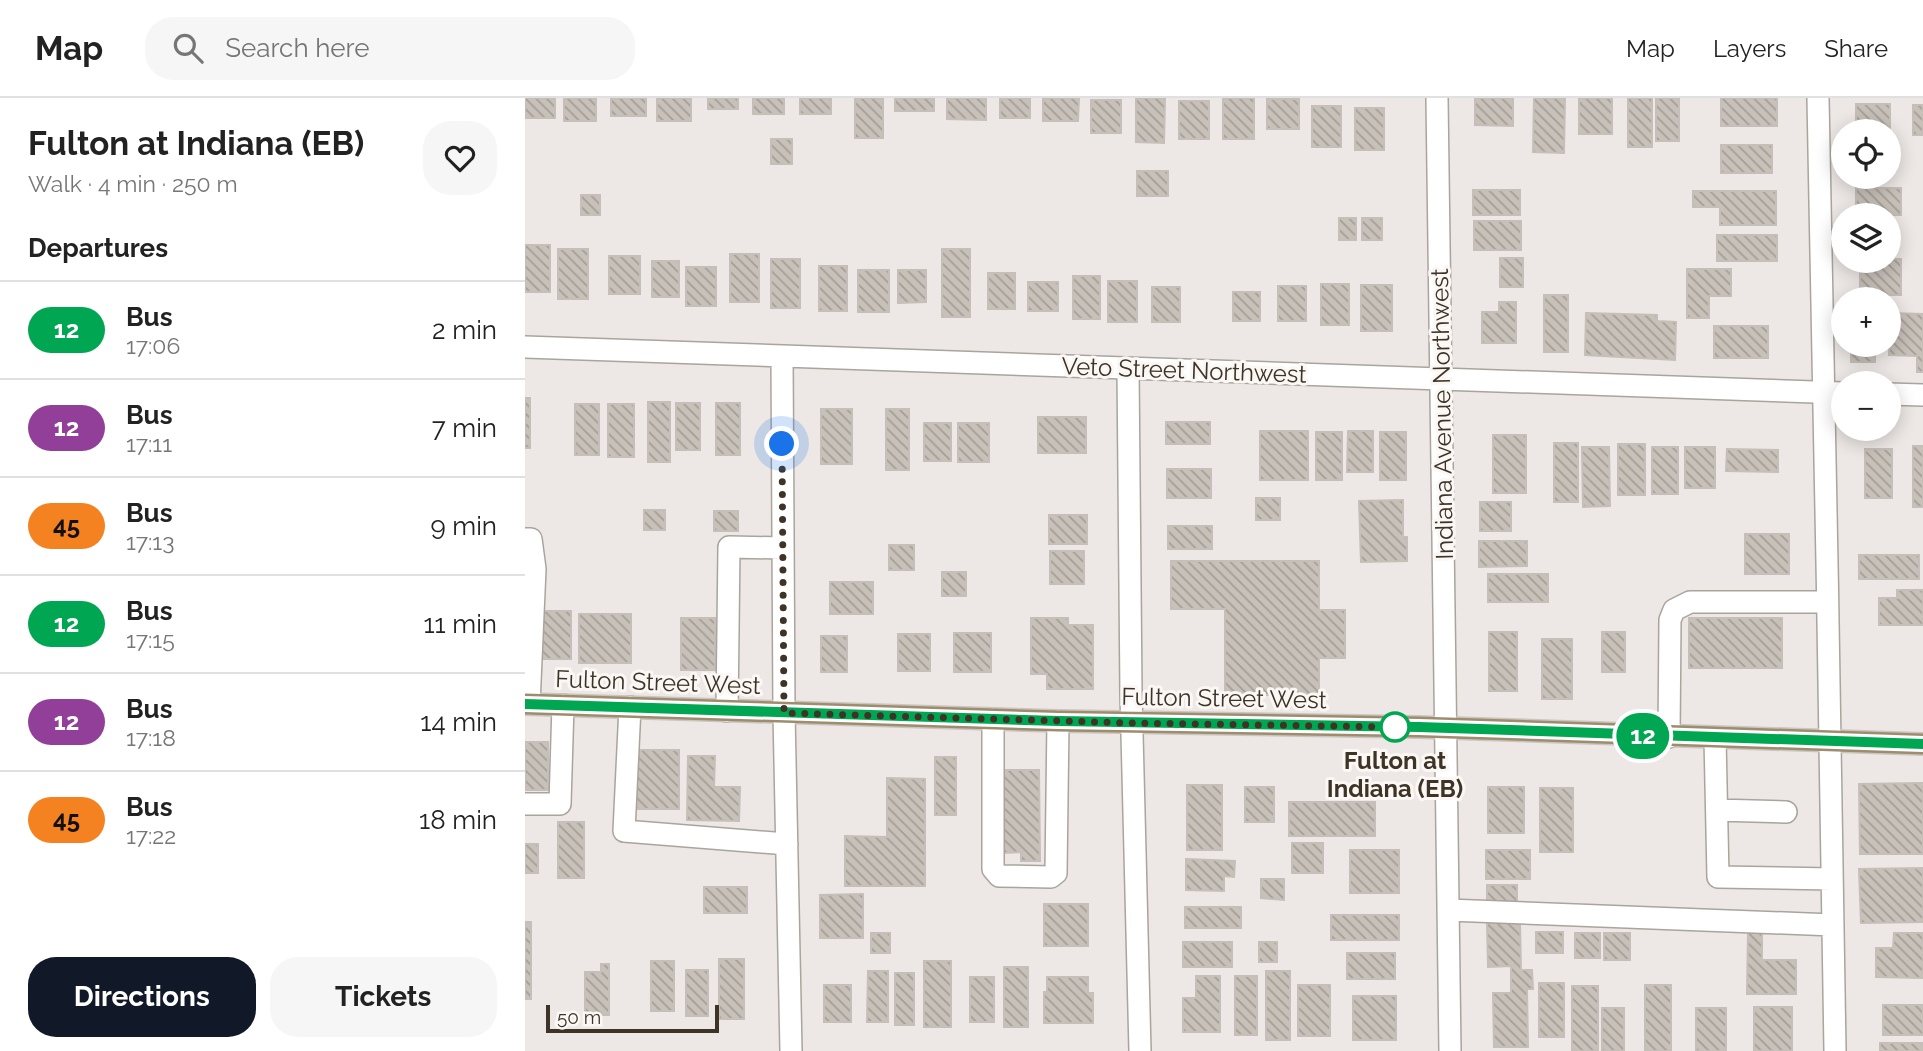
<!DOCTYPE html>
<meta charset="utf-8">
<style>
:root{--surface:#fff;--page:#f6f6f6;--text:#222;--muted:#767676;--line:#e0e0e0;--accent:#111827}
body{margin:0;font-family:Raleway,sans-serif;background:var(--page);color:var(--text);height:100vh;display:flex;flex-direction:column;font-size:26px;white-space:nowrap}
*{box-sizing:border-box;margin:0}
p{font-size:23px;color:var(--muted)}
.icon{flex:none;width:38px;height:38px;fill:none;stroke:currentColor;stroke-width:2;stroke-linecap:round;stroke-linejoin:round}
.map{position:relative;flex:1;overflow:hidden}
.sheet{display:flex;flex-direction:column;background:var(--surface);width:525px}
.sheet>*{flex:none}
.badge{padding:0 14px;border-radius:23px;font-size:24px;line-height:46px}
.buttons{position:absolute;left:1306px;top:21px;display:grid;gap:14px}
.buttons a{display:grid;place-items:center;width:70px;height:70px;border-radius:50%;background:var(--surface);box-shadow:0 4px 18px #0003;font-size:35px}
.scale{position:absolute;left:21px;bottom:18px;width:173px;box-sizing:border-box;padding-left:7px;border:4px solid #3e3426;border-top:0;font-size:19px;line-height:24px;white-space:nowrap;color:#3e3426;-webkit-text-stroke:5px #faf7f5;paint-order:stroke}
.you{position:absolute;width:35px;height:35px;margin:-18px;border:5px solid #fff;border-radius:50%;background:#1a73e8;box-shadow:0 0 0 10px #1a73e833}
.map>.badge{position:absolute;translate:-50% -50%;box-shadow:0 0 0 4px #fff}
h2{padding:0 28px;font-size:26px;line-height:63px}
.round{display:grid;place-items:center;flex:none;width:74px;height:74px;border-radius:28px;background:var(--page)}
.summary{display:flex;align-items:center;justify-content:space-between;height:119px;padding:0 28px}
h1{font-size:33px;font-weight:700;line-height:52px}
.button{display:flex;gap:14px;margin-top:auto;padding:14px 28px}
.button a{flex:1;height:80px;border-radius:28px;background:var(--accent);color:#fff;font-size:28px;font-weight:700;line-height:80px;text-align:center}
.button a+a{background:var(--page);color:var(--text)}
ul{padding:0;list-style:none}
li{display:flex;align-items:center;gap:21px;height:98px;padding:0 28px;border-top:2px solid var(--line)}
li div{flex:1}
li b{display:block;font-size:26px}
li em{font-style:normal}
li .badge{min-width:77px;font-weight:700;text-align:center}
header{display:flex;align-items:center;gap:42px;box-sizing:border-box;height:98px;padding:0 35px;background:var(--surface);border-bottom:2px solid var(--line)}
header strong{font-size:33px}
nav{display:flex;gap:38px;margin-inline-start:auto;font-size:24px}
.search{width:490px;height:63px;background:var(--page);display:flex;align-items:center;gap:18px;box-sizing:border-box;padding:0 24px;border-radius:28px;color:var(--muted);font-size:26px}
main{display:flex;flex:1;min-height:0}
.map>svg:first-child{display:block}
</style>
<header>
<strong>Map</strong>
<div class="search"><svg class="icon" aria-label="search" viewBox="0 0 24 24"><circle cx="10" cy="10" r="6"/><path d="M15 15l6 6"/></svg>Search here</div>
<nav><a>Map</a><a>Layers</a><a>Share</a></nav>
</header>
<main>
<section class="sheet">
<div class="summary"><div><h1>Fulton at Indiana (EB)</h1><p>Walk · 4 min · 250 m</p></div><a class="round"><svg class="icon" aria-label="heart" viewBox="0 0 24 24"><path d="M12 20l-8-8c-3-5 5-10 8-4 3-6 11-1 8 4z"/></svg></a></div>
<h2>Departures</h2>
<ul>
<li><span class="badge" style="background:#00a651;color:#fff">12</span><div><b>Bus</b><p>17:06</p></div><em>2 min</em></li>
<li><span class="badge" style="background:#913f98;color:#fff">12</span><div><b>Bus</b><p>17:11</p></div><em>7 min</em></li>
<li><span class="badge" style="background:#f58220;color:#111">45</span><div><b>Bus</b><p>17:13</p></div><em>9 min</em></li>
<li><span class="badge" style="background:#00a651;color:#fff">12</span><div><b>Bus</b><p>17:15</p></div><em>11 min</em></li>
<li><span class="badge" style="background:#913f98;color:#fff">12</span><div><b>Bus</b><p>17:18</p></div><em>14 min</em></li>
<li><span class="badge" style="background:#f58220;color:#111">45</span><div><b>Bus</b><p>17:22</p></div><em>18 min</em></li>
</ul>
<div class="button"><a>Directions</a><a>Tickets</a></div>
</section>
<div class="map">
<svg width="1398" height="953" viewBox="0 0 1398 953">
<defs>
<pattern id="building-back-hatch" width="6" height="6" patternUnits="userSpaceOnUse" patternTransform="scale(1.75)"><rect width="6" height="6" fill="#c8c1ba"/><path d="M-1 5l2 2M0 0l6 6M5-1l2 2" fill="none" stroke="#a49e97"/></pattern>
</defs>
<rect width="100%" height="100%" fill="#ede8e5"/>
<!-- building -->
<path fill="url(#building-back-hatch)" stroke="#c6beb8" stroke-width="2" d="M0,0h30v20h-30z
M39,0h32v23h-32z
M86,0h35v18h-35z
M132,0h34v23h-34z
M183,0h30v11h-30z
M228,0h31v16h-31z
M275,0h31v16h-31z
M330,0h28v40h-28z
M370,0h39v13h-39z
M422,0h39v22l-39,-1z
M475,0h30v20h-30z
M518,0h36l-1,23h-35z
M611,0h29l-1,45 -28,-1z
M698,0h31v41h-31z
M950,0h38v28l-38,-1z
M1009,0h31l-1,55 -31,-1z
M1054,0h33v36h-33z
M1103,0h24v49h-24z
M1131,0h23v43h-23z
M1196,0h56v28h-56z
M742,1h32v30h-32z
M566,2h30v33h-30z
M654,3h30v38h-30z
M1331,6h34v52l-2,-25h-32z
M1388,7h10v30h-10z
M787,8h29v41h-29z
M830,10h29v42h-29z
M246,41h21v25h-21z
M1196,47h51v28h-51z
M612,73h31v25h-31z
M1331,90h45v27h-45z
M948,92h47v25h-47z
M1168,93h83v34h-56v-18h-27z
M56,97h19v20h-19z
M814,120h17v22h-17z
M837,120h20v22h-20z
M949,123h47v29h-47z
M1192,137h60v26h-60z
M0,147h25v47h-25z
M33,151h30v50h-30z
M417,151h28v68h-28z
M205,156h29v48h-29z
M84,158h31v38h-31z
M975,160h23v29h-23z
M246,161h29v49h-29z
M1363,161h13v36h-41v-34z
M127,163h27v36h-27z
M294,168h28v45h-28z
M161,169h30v39h-30z
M1162,171h44v27h-22v22h-22z
M333,172h31v42h-31z
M373,172h28v32l-28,1z
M463,175h27v36h-27z
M548,178h27v43h-27z
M583,183h29v41h-29z
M503,184h30v29h-30z
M796,186h28v41h-28z
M836,187h31v46h-31z
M753,188h28v35h-28z
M627,189h28v35h-28z
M708,194h27v29h-27z
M1019,197h24v57h-24z
M974,204h17v41h-34v-31h17z
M1061,215l71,2v6l19,1 -1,38 -90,-5z
M1365,215l33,1v58h-6v-16l-28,-1z
M1189,228h54v32h-54z
M1326,247h24v17h-24z
M0,300h5v50h-5z
M123,304h22v60h-22z
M151,305h24v47h-24z
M191,305h24v52h-24z
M50,306h24v51h-24z
M83,306h26v53h-26z
M296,311h31v55h-31z
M361,311h23v61h-23z
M513,319h48v36h-48z
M641,324h44v22h-44z
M399,325h27v38h-27z
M433,325h31v39h-31z
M735,333h48v49h-48z
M823,333h25v41h-26z
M791,334h26v48h-26z
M855,334h26v48h-26z
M968,337h33v58h-33z
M1029,345h24v59h-24z
M1093,346h27v51h-27z
M1388,348h10v61h-10z
M1057,349h27l1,59 -27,1z
M1127,349h26v47h-26z
M1160,349h30v41h-30z
M1202,351l51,1v22l-52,-1z
M1340,351h27v49h-27z
M642,371h44v29h-44z
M731,400h24v22h-24z
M878,402v37h4v24l-46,1 -2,-61z
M955,404h31v29h-31z
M119,412h21v20h-21z
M189,413h24v20h-24z
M524,417h38v29h-38z
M643,428h44v23h-44z
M1220,436h44v40h-44z
M954,443h48v25l-48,1z
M364,447h25v25h-25z
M525,453h34v33h-34z
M1334,457h60v24h-60z
M646,463h148v49h26v48h-26v37h-94v-86h-54z
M417,474h24v24h-24z
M963,476h60v28h-60z
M305,484h43v32h-43z
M1372,492h26v35h-44v-27h18z
M15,513h31v48h-31z
M54,516h52v49h-52z
M156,520h34v52h-34z
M506,520h37v7h25v64h-46v-15h-16z
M1164,520h93v50h-93z
M964,534h28v59h-28z
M1077,534h23v40h-23z
M429,535h37v39h-37z
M373,536h32v37h-32z
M296,538h26v36h-26z
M1017,541h30v60h-30z
M0,644h23v48h-23z
M106,652h48v59h-48z
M163,658h27l-1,31h26l-1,34 -52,-1z
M410,659h21v58h-21z
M479,672h35l1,91h-19v-9l-17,1z
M362,680l38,1v107h-80v-50l42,1z
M1398,685v71h-63l-1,-70z
M662,687h35v65h-35z
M720,689h29v35h-29z
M963,689h36v46h-36z
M1015,690h33v64h-33z
M764,704h86v34h-86z
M33,724h26v56h-26z
M767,745h31v30h-31z
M0,746h13v29h-13z
M825,752h49v43h-49z
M961,752h44v29h-44z
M661,761l49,2 -1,16 -10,-1v15l-38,-1z
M1398,770v54l-62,1 -2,-54z
M736,781h23v21l-23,-2z
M962,787h30v25h-30z
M179,789h43v26h-43z
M338,796v44h-43v-43z
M519,806h44v42h-44z
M660,809h56v21h-56z
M806,817h68v25h-68z
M0,824h6v77h-6z
M962,825h33l1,47h11l1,19h-6l1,58h-34l-1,-54h18v-27l-23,1z
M1011,834h27v21h-27z
M1223,834h14v28h34v34h-49z
M346,835h19v20h-19z
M1050,835h25v25h-25z
M1079,835h26v27h-26z
M1369,835h29v45l-47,-1v-29h17z
M658,844h49v25h-49z
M734,844h18v20h-18z
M822,855h48v26h-48z
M194,861h25v60h-25z
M126,863h23v50h-23z
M399,863h27v66h-27z
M76,866h8v51h-24v-43h16z
M479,869h24v60h-24z
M161,872h22v46h-22z
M343,873h20v51h-21z
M741,873h24v69h-24z
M370,875h19v52h-19z
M671,878h24v56h-37v-34h13z
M710,878h22v59h-22z
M445,879h24v45h-24z
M522,879h41v16h5v30h-49v-31h3z
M1014,885h25v54h-25z
M299,887h27v37h-27z
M773,887h32v51h-32z
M1120,887h26v66h-26z
M1047,888h26v65h-26z
M828,898h43v44h-43z
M1358,907h40v30h-40z
M1229,909h38v44h-38z
M1077,910h22v43h-22z
M1171,910h30v43h-30z
M1355,945h43v8h-43z"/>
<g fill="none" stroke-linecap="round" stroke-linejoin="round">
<defs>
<path id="minor" d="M912,0l13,953
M1293,0c8,318 11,635 17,953
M0,249l1318,46
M257,258l2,357 7,338
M603,270l3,326 9,357
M1363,296l35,1
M0,441h6l4,30 -6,135
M105,609l-6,124 163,13
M202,613l2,-164 54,1
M468,621v150l6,7 52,1 5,-4 2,-152
M1144,639l1,-117 4,-10 16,-8h137
M1190,640l3,139 114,2
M0,706h35l3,-99
M1192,712l69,2
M923,812l385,15"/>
<path id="major" d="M0,606l533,17 361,6 504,17"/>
</defs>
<!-- minor casing -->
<use href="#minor" stroke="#aaa49c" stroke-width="24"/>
<!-- major casing -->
<use href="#major" stroke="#c9c6c2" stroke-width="24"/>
<!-- minor -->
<use href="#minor" stroke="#fff" stroke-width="21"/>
<!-- major -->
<use href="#major" stroke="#9f8c6d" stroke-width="21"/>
</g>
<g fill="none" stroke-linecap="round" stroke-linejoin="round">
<defs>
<path id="line" d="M0,606l533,17 361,6 504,17"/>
</defs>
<!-- line casing -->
<use href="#line" stroke="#fff" stroke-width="16"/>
<!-- line -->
<use href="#line" stroke="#00a651" stroke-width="10"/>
<!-- walk -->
<path stroke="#3e3426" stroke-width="7" stroke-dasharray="0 12.6" d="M257,346l2,269 348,10 263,4"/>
</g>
<!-- markers -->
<circle fill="#fff" stroke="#00a651" stroke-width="3.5" cx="870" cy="629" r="14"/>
<g text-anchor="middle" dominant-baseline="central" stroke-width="6" stroke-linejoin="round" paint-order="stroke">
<!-- street labels -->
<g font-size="24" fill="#3e3426" stroke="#faf7f5">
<text transform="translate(659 272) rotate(2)">Veto Street Northwest</text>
<text transform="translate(917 316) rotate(-91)">Indiana Avenue Northwest</text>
<text transform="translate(133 584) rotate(2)">Fulton Street West</text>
<text transform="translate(699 600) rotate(1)">Fulton Street West</text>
</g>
<!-- stop labels -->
<g font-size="24" font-weight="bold" fill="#3e3426" stroke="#faf7f5">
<text x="870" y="662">Fulton at<tspan x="870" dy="28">Indiana (EB)</tspan></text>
</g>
</g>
</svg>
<div class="buttons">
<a><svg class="icon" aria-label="locate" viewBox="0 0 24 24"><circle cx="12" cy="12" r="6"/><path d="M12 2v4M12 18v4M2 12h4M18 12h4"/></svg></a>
<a><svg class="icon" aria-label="layers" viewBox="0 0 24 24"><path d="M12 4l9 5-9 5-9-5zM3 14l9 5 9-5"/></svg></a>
<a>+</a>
<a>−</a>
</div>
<div class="scale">50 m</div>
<div class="you" style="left:257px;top:346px"></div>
<b class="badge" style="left:1118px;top:638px;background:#00a651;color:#fff">12</b>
</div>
</main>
